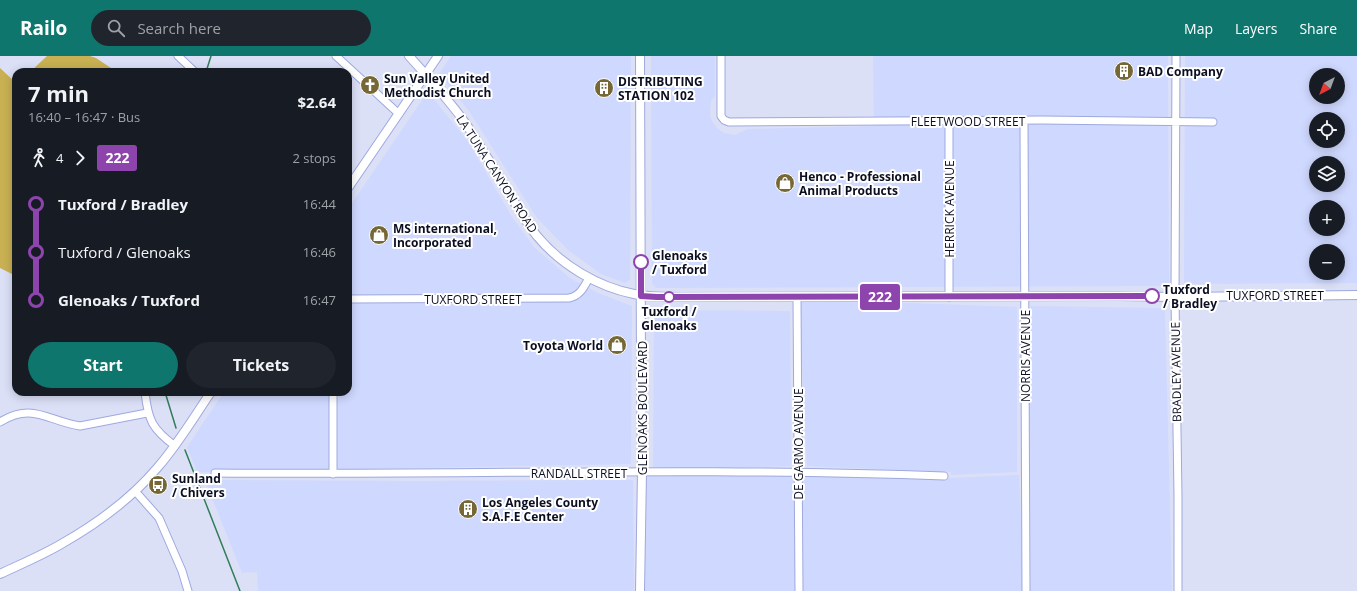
<!DOCTYPE html>
<meta charset="utf-8">
<style>
:root{--surface:#171b24;--page:#20242c;--text:#f1f3f6;--muted:#9ea1a6;--accent:#0f766e}
body{margin:0;font-family:"Open Sans",sans-serif;background:var(--page);color:var(--text);height:100vh;display:flex;flex-direction:column;font-size:15px;white-space:nowrap}
*{box-sizing:border-box;margin:0}
p{font-size:13px;color:var(--muted)}
.icon{flex:none;width:22px;height:22px;fill:none;stroke:currentColor;stroke-width:2;stroke-linecap:round;stroke-linejoin:round}
.map{position:relative;flex:1;overflow:hidden}
.drawer{position:absolute;left:12px;top:12px;width:340px;height:328px;display:flex;flex-direction:column;background:var(--surface);border-radius:12px;box-shadow:0 2px 10px #0003}
.drawer>*{flex:none}
.badge{padding:0 8px;border-radius:3px;font-size:14px;line-height:26px}
.needle{width:26px;rotate:221deg}
.fabs{position:absolute;left:1309px;top:12px;display:grid;gap:8px}
.fabs a{display:grid;place-items:center;width:36px;height:36px;border-radius:50%;background:var(--surface);box-shadow:0 2px 10px #0003;font-size:20px}
.map>.badge{position:absolute;translate:-50% -50%;box-shadow:0 0 0 2px #fff}
.legs{display:flex;align-items:center;gap:6px;height:44px;padding:0 16px;font-size:13px}
.legs p{margin-inline-start:auto}
.overview{display:flex;align-items:center;justify-content:space-between;height:68px;padding:0 16px}
h1{font-size:22px;font-weight:700;line-height:30px}
.button{display:flex;gap:8px;margin-top:auto;padding:8px 16px}
.button a{flex:1;height:46px;border-radius:24px;background:var(--accent);color:#fff;font-size:16px;font-weight:700;line-height:46px;text-align:center}
.button a+a{background:var(--page);color:var(--text)}
ul{padding:0 16px;list-style:none}
li{display:flex;align-items:center;gap:14px;height:48px;font-size:15px}
li i{display:grid;place-items:center;width:6px;height:100%;margin:0 5px;background:currentColor}
li i::after{content:'';width:10px;height:10px;margin:-5px;border:3px solid;border-radius:50%;background:var(--surface)}
li p{margin-inline-start:auto}
li:first-child i{background:linear-gradient(#0000 50%,currentColor 0)}
li:last-child i{background:linear-gradient(currentColor 50%,#0000 0)}
header{display:flex;align-items:center;gap:24px;box-sizing:border-box;height:56px;padding:0 20px;background:var(--accent);color:#fff}
header strong{font-size:19px}
nav{display:flex;gap:22px;margin-inline-start:auto;font-size:14px}
.search{width:280px;height:36px;background:var(--page);display:flex;align-items:center;gap:10px;box-sizing:border-box;padding:0 14px;border-radius:22px;color:var(--muted);font-size:15px}
.map>svg:first-child{display:block}
</style>
<header>
<strong>Railo</strong>
<div class="search"><svg class="icon" aria-label="search" viewBox="0 0 24 24"><circle cx="10" cy="10" r="6"/><path d="M15 15l6 6"/></svg>Search here</div>
<nav><a>Map</a><a>Layers</a><a>Share</a></nav>
</header>
<div class="map">
<svg width="1357" height="535" viewBox="0 0 1357 535">
<rect width="100%" height="100%" fill="#dbe0f7"/>
<!-- built -->
<path fill="#cfd8fe" fill-rule="evenodd" d="M451,0h180l-1,224 -5,3 -24,-9 -33,-24 -31,-32 -68,-107 -30,-37z
M651,0h64v40l-4,5 -1,14 2,6 6,8 6,4 11,2 13,-6 126,-3 -1,-70h295l1,227 -6,3 -507,2 -4,-5z
M1185,0h172v227l-171,1 -2,-2zM1316,19h22v22h-22zM1316,63h22v22h-22zM1316,107h22v22h-22zM1316,151h22v22h-22zM1316,195h22v22h-22z
M427,39l5,2 35,43 45,77 23,31 35,30 28,15 34,13 -1,158 -434,8 -10,-25 37,-55h124v-183l72,-106z
M799,243l218,8v165l-66,3v-3l-144,-6z
M1031,250l130,2 4,4 7,279h-145l-1,-121z
M659,254l131,1 1,155 -65,2 -73,-1 1,-156z
M645,418l78,2 72,-2 2,117h-152z
M801,418l151,4 67,-3 5,116h-223z
M205,424l212,1 216,-1 1,111h-376l-1,-19 -15,1z"/>
<!-- grass -->
<path fill="#c8b053" d="M47,0h43l6,2 21,14h-87z
M0,12l16,15v193l-16,-8z"/>
<g fill="none" stroke-linecap="round" stroke-linejoin="round">
<!-- stream -->
<path stroke="#327d57" stroke-width="1.5" d="M206,16l5,-16
M165,336l11,36
M185,394l55,141"/>
<defs>
<path id="minor" d="M178,0l17,16
M336,0l63,58
M721,0v60l3,4 5,2 312,-2 172,2
M1176,0l-1,241 3,199v95
M949,65v176
M1024,65l2,470
M797,241l2,294
M348,243l221,-1c11,-2 15,-11 20,-20
M145,336c3,28 7,37 30,54
M333,336v82
M0,366c33,-20 47,-1 80,4l67,-13
M215,417c243,2 486,-6 729,3
M135,435l24,27 23,53 6,20"/>
<path id="major" d="M409,0c20,22 40,44 57,68 12,19 25,39 37,59 11,18 21,37 34,53 24,29 61,51 97,58 14,3 28,3 43,3l442,-1 56,1 182,-2
M348,132l90,-132
M0,518c21,-10 43,-19 63,-31 35,-20 69,-45 95,-76 20,-23 36,-50 53,-75
M640,535l2,-119 -1,-102 -1,-314"/>
</defs>
<!-- minor casing -->
<use href="#minor" stroke="#9ea9df" stroke-width="9"/>
<!-- major casing -->
<use href="#major" stroke="#9ea9df" stroke-width="10"/>
<!-- minor -->
<use href="#minor" stroke="#fff" stroke-width="7"/>
<!-- major -->
<use href="#major" stroke="#fff" stroke-width="8"/>
</g>
<g fill="none" stroke-linecap="round" stroke-linejoin="round">
<defs>
<path id="line-1" d="M641,206v34l16,1 495,-1"/>
</defs>
<!-- line-1 casing -->
<use href="#line-1" stroke="#fff" stroke-width="9"/>
<!-- line-1 -->
<use href="#line-1" stroke="#8e44ad" stroke-width="6"/>
</g>
<!-- icons -->
<defs>
<symbol id="building-disc" viewBox="-11 -11 22 22"><circle r="9.5" fill="#766836" stroke="#fff"/><path d="M-4-6H4V6H1V3H-1V6H-4ZM-2.5-4.3h1.7v1.8h-1.7ZM.8-4.3h1.7v1.8H.8ZM-2.5-1h1.7V.8h-1.7ZM.8-1h1.7V.8H.8Z" fill="#fff"/></symbol>
<symbol id="church-disc" viewBox="-11 -11 22 22"><circle r="9.5" fill="#766836" stroke="#fff"/><path d="M-1.2-6h2.4v3.5h3.3v2.4h-3.3V6h-2.4V-.1h-3.3v-2.4h3.3Z" fill="#fff"/></symbol>
<symbol id="shop-disc" viewBox="-11 -11 22 22"><circle r="9.5" fill="#766836" stroke="#fff"/><path d="M-5-2.5h2.3a2.7 3.5 0 0 1 5.4 0H5L5.5 6h-11ZM-1.5-2.5h3a1.5 2.3 0 0 0-3 0Z" fill="#fff"/></symbol>
<symbol id="bus-disc" viewBox="-11 -11 22 22"><circle r="9.5" fill="#766836" stroke="#fff"/><path d="M-5-6H5V4H4V6H2V4H-2V6H-4V4H-5ZM-3.5-4V0h7V-4ZM-3.5 1.2v1.5H-2V1.2ZM2 1.2v1.5H3.5V1.2Z" fill="#fff"/></symbol>
</defs>
<g fill-rule="evenodd">
<use href="#building-disc" x="1113" y="4" width="22" height="22"/>
<use href="#church-disc" x="359" y="18" width="22" height="22"/>
<use href="#building-disc" x="593" y="21" width="22" height="22"/>
<use href="#shop-disc" x="774" y="116" width="22" height="22"/>
<use href="#shop-disc" x="368" y="168" width="22" height="22"/>
<use href="#shop-disc" x="606" y="278" width="22" height="22"/>
<use href="#bus-disc" x="147" y="418" width="22" height="22"/>
<use href="#building-disc" x="457" y="442" width="22" height="22"/>
</g>
<!-- markers -->
<g fill="#fff" stroke="#8e44ad" stroke-width="2">
<circle cx="641" cy="206" r="7"/>
<circle cx="1152" cy="240" r="7"/>
<circle cx="669" cy="241" r="5"/>
</g>
<g text-anchor="middle" dominant-baseline="central" stroke-width="4" stroke-linejoin="round" paint-order="stroke">
<!-- poi labels -->
<g font-size="12" font-weight="bold" fill="#0b0e20" stroke="#fff" text-anchor="start">
<text x="1138" y="15">BAD Company</text>
<text x="384" y="22">Sun Valley United<tspan x="384" dy="14">Methodist Church</tspan></text>
<text x="618" y="25">DISTRIBUTING<tspan x="618" dy="14">STATION 102</tspan></text>
<text x="799" y="120">Henco - Professional<tspan x="799" dy="14">Animal Products</tspan></text>
<text x="393" y="172">MS international,<tspan x="393" dy="14">Incorporated</tspan></text>
<text x="603" y="289" text-anchor="end">Toyota World</text>
<text x="172" y="422">Sunland<tspan x="172" dy="14">/ Chivers</tspan></text>
<text x="482" y="446">Los Angeles County<tspan x="482" dy="14">S.A.F.E Center</tspan></text>
</g>
<!-- street labels -->
<g font-size="12" fill="#0b0e20" stroke="#fff">
<text x="968" y="65">FLEETWOOD STREET</text>
<text transform="translate(497 118) rotate(57)">LA TUNA CANYON ROAD</text>
<text transform="translate(949 153) rotate(-90)">HERRICK AVENUE</text>
<text x="1275" y="239">TUXFORD STREET</text>
<text x="473" y="243">TUXFORD STREET</text>
<text transform="translate(1025 300) rotate(-90)">NORRIS AVENUE</text>
<text transform="translate(1176 316) rotate(-91)">BRADLEY AVENUE</text>
<text transform="translate(642 352) rotate(-90)">GLENOAKS BOULEVARD</text>
<text transform="translate(798 388) rotate(-90)">DE GARMO AVENUE</text>
<text x="579" y="417">RANDALL STREET</text>
</g>
<!-- stop labels -->
<g font-size="12" font-weight="bold" fill="#0b0e20" stroke="#fff" text-anchor="start">
<text x="652" y="199">Glenoaks<tspan x="652" dy="14">/ Tuxford</tspan></text>
<text x="1163" y="233">Tuxford<tspan x="1163" dy="14">/ Bradley</tspan></text>
<text x="669" y="255" text-anchor="middle">Tuxford /<tspan x="669" dy="14">Glenoaks</tspan></text>
</g>
</g>
</svg>
<div class="fabs">
<a><svg class="needle" viewBox="-14 -14 28 28"><path d="M0-13l5 13h-10z" fill="#e53935"/><path d="M0 13l5-13h-10z" fill="#9ea1a6"/></svg></a>
<a><svg class="icon" aria-label="locate" viewBox="0 0 24 24"><circle cx="12" cy="12" r="6"/><path d="M12 2v4M12 18v4M2 12h4M18 12h4"/></svg></a>
<a><svg class="icon" aria-label="layers" viewBox="0 0 24 24"><path d="M12 4l9 5-9 5-9-5zM3 14l9 5 9-5"/></svg></a>
<a>+</a>
<a>−</a>
</div>
<b class="badge" style="left:880px;top:241px;background:#8e44ad;color:#fff">222</b>
<section class="drawer">
<div class="overview"><div><h1>7 min</h1><p>16:40 – 16:47 · Bus</p></div><b>$2.64</b></div>
<div class="legs"><svg class="icon" aria-label="walk" viewBox="0 0 24 24"><circle cx="13" cy="4" r="2"/><path d="M13 8l-2 6 4 7M11 14l-3 7M7 12l3-4h3l4 4"/></svg>4<svg class="icon" aria-label="forward" viewBox="0 0 24 24"><path d="M9 5l7 7-7 7"/></svg><b class="badge" style="background:#8e44ad;color:#fff">222</b><p>2 stops</p></div>
<ul>
<li><i style="color:#8e44ad"></i><b>Tuxford / Bradley</b><p>16:44</p></li>
<li><i style="color:#8e44ad"></i><span>Tuxford / Glenoaks</span><p>16:46</p></li>
<li><i style="color:#8e44ad"></i><b>Glenoaks / Tuxford</b><p>16:47</p></li>
</ul>
<div class="button"><a>Start</a><a>Tickets</a></div>
</section>
</div>
